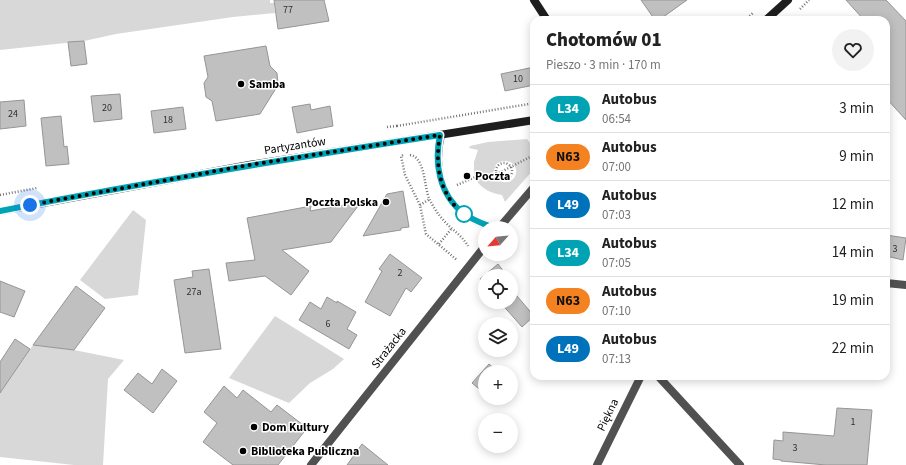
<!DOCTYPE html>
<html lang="pl">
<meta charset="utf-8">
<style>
:root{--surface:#fff;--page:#f2f2f2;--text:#222;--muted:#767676;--line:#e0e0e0}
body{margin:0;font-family:"Source Sans 3",sans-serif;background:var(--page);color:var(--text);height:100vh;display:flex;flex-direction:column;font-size:15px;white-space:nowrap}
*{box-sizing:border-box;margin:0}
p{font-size:13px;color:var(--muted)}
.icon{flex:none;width:22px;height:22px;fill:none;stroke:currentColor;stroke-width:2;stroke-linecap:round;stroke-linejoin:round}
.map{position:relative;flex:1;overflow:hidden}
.drawer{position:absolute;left:530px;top:16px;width:360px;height:364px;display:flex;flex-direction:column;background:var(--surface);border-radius:12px;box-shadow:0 2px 10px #0003}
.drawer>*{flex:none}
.badge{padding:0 8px;border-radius:13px;font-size:14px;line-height:26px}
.needle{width:26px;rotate:243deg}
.controls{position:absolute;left:478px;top:221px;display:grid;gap:8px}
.controls a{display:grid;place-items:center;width:40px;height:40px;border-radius:50%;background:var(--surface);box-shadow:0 2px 10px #0003;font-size:20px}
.you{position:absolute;width:20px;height:20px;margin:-10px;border:3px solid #fff;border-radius:50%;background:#1a73e8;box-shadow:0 0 0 6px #1a73e833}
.map>.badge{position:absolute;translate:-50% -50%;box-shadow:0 0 0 2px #fff}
.round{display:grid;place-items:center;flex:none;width:42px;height:42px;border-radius:21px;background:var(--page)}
.headline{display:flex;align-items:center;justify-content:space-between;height:68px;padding:0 16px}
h1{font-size:19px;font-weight:800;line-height:30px}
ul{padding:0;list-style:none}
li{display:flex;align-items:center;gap:12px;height:48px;padding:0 16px;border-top:1px solid var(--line)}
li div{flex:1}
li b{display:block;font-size:15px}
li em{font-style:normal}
li .badge{min-width:44px;font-weight:700;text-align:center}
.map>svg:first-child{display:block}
</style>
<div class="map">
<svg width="906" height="465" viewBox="0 0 906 465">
<rect width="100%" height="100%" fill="#fff"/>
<!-- green -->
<path fill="#d8d8d8" d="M0,0h270v3h4l1,10 -42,4 -117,17 -32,7 -84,9z
M527,139l7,9v21l-29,33 -3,-7c-11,-2 -19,-5 -26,-15 3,-1 16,-3 19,-2 2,0 4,3 5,3 7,3 14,0 16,-7 2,-13 -12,-16 -20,-10l-3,9c-6,2 -12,-1 -19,2v-13l4,-12 -9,-2 1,-2 18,-4z
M133,210l13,10 -8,75 -33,4 -25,-19z
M275,316l69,43 -11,10 -23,14 -21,20 -60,-25z
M33,345l41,5 50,10 -16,19 -5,86h-29l-74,-8v-64z"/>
<!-- building -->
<path fill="#c0c0c0" stroke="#959595" d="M274,0h50l5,21 -51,8z
M641,0h46l-28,20h-4z
M846,0h40l20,21v99l-20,-22v-78h-22z
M84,41l3,23 -16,2 -3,-24z
M266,46l4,20 7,7 1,12 -18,29 -44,7 -4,-20 -6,-4 -2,-14 4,-6 -4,-21z
M534,67v18l-29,6 -4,-17z
M120,94l2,25 -28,3 -3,-26z
M24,100l2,26 -26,3v-27z
M310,104l1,6 19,-4 3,20 -36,7 -5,-26z
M183,107l3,22 -32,4 -3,-22z
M61,116l3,31 3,-1 2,18 -23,2 -5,-48z
M403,191l6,36 -8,1v2l-38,6 24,-42z
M361,202l-30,40 -49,8 27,21 -18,24 -26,-19 -36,5 -3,-18 29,-3 -8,-42 64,-12 -1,5z
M886,235l20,3 -3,22 -17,-4z
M390,254l32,24 -11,14 -5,-4 -16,28 -25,-14 17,-31 -3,-2z
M498,264l9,12h-22v9l-5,-6z
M209,269l12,80 -36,4 -11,-73 19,-3 -1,-6z
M511,280l5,5 -5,4 23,27 -12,11 -22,-25h11z
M0,281l25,10 -11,26 -14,-5z
M76,286l29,22 -31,42 -41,-5z
M327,297l10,6v-2l19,11 -9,17 10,6 -8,14 -50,-29 11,-18 11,7z
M15,339l15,10 -30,44v-31z
M489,364l9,8h-13v22l-13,-11z
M162,369l15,12 -24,32 -29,-23 14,-17 14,11z
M224,386l13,12 6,-8 28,22 6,-7 30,23 -29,37h-45l-30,-23 14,-19 -13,-11z
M837,408l35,2 -5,55h-41l-45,-4v-1l-8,-1 1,-19 9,1v-9l51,4z
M362,444l26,21h-41z"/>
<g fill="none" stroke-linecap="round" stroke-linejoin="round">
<!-- path -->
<path stroke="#737373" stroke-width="2.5" stroke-dasharray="1 2" stroke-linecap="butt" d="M800,9l9,-9
M745,20l8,-7
M397,126l132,-22 5,-2
M387,127l10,-1v2
M403,155l-2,1 4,19 15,30 6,29 31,26
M410,155c15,2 14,31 19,43 4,9 10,18 18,26 7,7 16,13 21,22
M496 171a8 8 0 1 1 16 0a8 8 0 1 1-16 0Z
M457,185l21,-9 11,1 6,-2 39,-20
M0,195l37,-7
M420,205l10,-6
M439,244l13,-16"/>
<!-- street -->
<path stroke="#515151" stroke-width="8" d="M441,135c-7,28 -2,59 22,78 8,7 21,11 31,15
M499,228l35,-41
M886,283l20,2
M658,376l82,89
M311,465l174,-219
M597,465l44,-89"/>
<!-- secondary -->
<path stroke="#1e1e1e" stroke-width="8" d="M534,0l13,20
M766,20l22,-20
M0,211l249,-46 285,-45"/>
</g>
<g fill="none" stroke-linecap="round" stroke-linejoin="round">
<defs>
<path id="line" d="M0,211c146,-29 293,-53 440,-76 -6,28 -1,59 23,78 9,7 21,11 31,15"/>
</defs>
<!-- line casing -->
<use href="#line" stroke="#fff" stroke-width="9"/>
<!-- line -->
<use href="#line" stroke="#00a3b4" stroke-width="6"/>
<!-- walk -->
<path stroke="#000" stroke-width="4" stroke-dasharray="0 7.2" d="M30,205l219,-40 191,-30c-4,23 -3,46 11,66 3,5 9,9 13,13"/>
</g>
<!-- markers -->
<g fill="#000" stroke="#fff" stroke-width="1.5">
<circle cx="241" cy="84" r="4"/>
<circle cx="467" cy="176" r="4"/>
<circle cx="386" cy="202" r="4"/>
<circle cx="254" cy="427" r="4"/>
<circle cx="243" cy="451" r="4"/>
</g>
<circle fill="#fff" stroke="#00a3b4" stroke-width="2" cx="464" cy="214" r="8"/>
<g text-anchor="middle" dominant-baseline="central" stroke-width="3" stroke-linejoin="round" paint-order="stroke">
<!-- number labels -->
<g font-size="10" fill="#303030">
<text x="288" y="10">77</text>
<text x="518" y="79">10</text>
<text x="107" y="108">20</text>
<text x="13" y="114">24</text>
<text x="168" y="120">18</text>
<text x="895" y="249">3</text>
<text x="400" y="273">2</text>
<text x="194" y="292">27a</text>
<text x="328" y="324">6</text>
<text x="853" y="422">1</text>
<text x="795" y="448">3</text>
</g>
<!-- poi labels -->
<g font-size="12" font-weight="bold" fill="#000" stroke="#fff" text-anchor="start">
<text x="249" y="84">Samba</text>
<text x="475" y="176">Poczta</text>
<text x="378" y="202" text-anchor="end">Poczta Polska</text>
<text x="262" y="427">Dom Kultury</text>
<text x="251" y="451">Biblioteka Publiczna</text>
</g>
<!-- street labels -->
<g font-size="12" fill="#000" stroke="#fff">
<text transform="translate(295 146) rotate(-9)">Partyzantów</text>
<text transform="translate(389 348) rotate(-52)">Strażacka</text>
<text transform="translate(608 415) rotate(-64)">Piękna</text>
</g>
</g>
</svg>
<div class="controls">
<a><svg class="needle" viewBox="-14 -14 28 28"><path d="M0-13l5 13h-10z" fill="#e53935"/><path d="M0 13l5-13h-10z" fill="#767676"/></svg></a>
<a><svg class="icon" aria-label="locate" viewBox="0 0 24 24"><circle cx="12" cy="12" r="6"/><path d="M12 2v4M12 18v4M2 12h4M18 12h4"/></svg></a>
<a><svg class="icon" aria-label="layers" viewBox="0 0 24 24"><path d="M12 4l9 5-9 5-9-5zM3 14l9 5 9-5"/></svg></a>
<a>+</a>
<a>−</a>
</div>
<div class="you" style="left:30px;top:205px"></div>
<section class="drawer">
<div class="headline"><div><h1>Chotomów 01</h1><p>Pieszo · 3 min · 170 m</p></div><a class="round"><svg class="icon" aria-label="heart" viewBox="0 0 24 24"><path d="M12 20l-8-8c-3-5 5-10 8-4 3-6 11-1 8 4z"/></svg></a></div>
<ul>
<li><span class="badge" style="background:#00a3b4;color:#fff">L34</span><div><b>Autobus</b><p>06:54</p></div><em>3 min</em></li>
<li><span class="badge" style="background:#f58220;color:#111">N63</span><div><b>Autobus</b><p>07:00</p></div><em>9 min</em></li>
<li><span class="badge" style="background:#0072bc;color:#fff">L49</span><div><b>Autobus</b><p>07:03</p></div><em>12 min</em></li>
<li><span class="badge" style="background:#00a3b4;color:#fff">L34</span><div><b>Autobus</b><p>07:05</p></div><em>14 min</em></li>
<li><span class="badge" style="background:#f58220;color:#111">N63</span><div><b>Autobus</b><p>07:10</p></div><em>19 min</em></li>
<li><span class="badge" style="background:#0072bc;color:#fff">L49</span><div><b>Autobus</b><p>07:13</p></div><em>22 min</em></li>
</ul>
</section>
</div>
